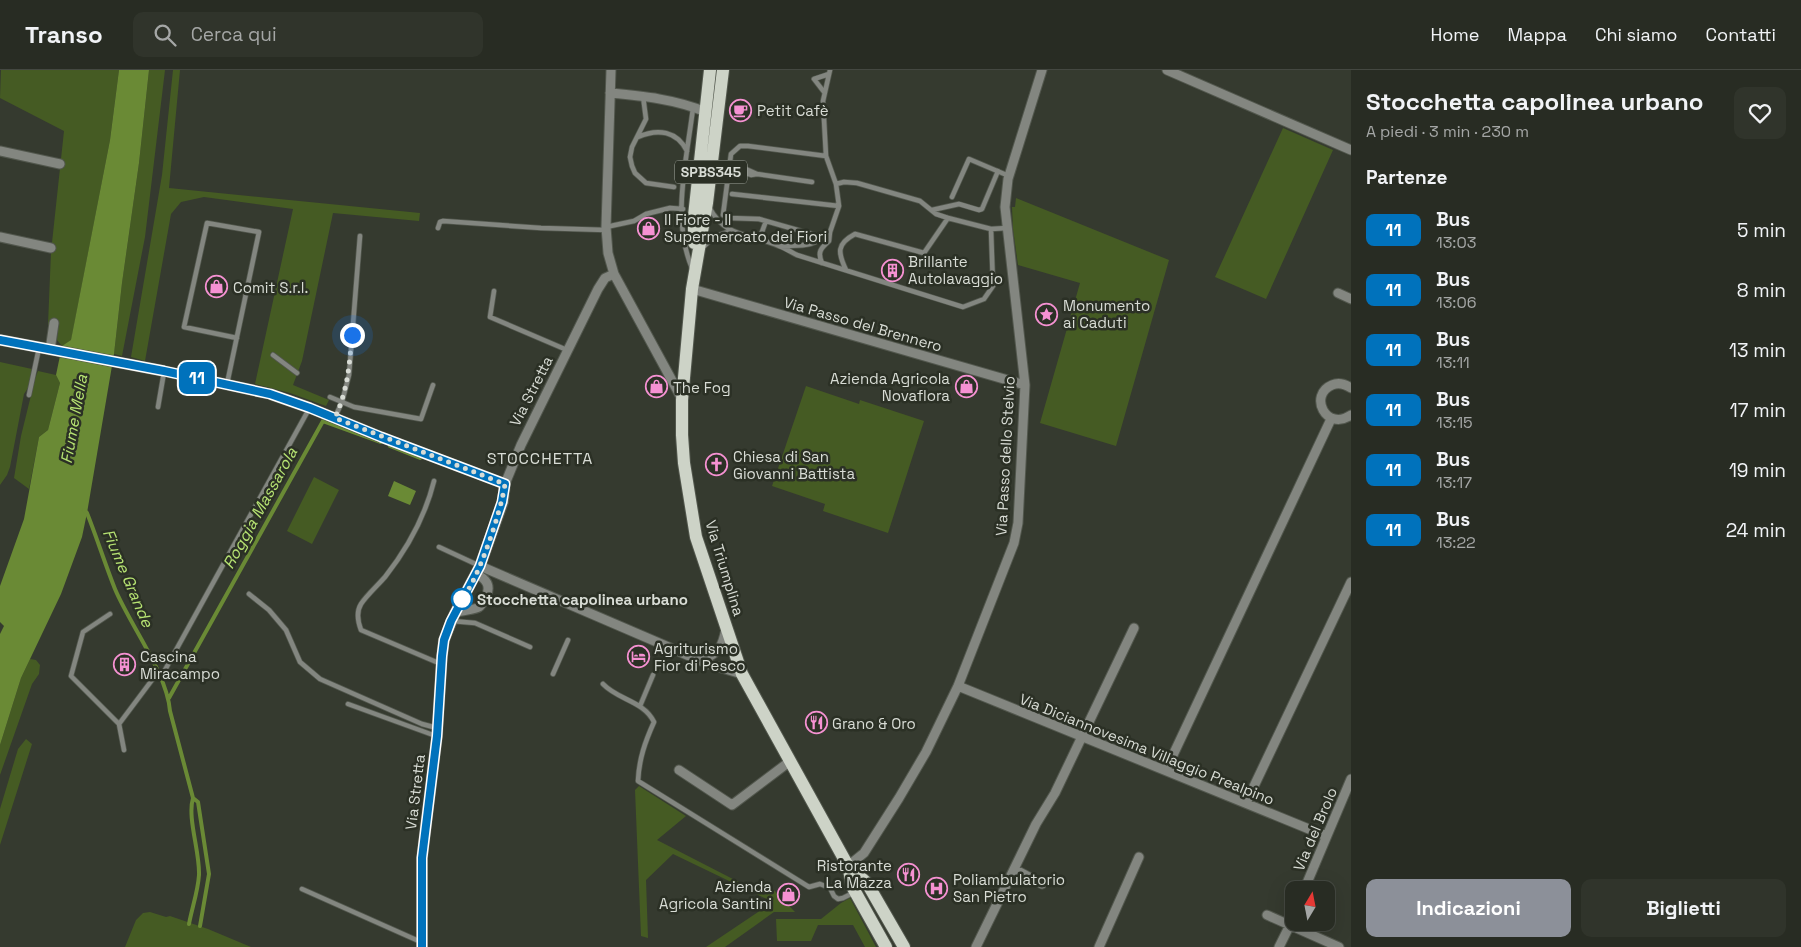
<!DOCTYPE html>
<html lang="it">
<meta charset="utf-8">
<style>
:root{--surface:#282c23;--page:#30342b;--text:#f1f3f6;--muted:#a5a7a6;--line:#444841;--accent:#8c9099}
body{margin:0;font-family:"Space Grotesk",sans-serif;background:var(--page);color:var(--text);height:100vh;display:flex;flex-direction:column;font-size:19px;white-space:nowrap}
*{box-sizing:border-box;margin:0}
p{font-size:16px;color:var(--muted)}
.icon{flex:none;width:28px;height:28px;fill:none;stroke:currentColor;stroke-width:2;stroke-linecap:round;stroke-linejoin:round}
.map{position:relative;flex:1;overflow:hidden}
.drawer{display:flex;flex-direction:column;background:var(--surface);width:450px}
.drawer>*{flex:none}
.badge{padding:0 10px;border-radius:8px;font-size:18px;line-height:32px}
.needle{width:32px;rotate:10deg}
.buttons{position:absolute;left:1285px;top:811px;display:grid;gap:10px}
.buttons a{display:grid;place-items:center;width:50px;height:50px;border-radius:10px;background:var(--surface);box-shadow:0 5px 20px #0002,0 0 0 1px var(--line);font-size:25px}
.you{position:absolute;width:25px;height:25px;margin:-12px;border:4px solid #fff;border-radius:50%;background:#1a73e8;box-shadow:0 0 0 8px #1a73e833}
.map>.badge{position:absolute;translate:-50% -50%;box-shadow:0 0 0 2px #fff}
h2{padding:0 15px;font-size:19px;line-height:45px}
.round{display:grid;place-items:center;flex:none;width:52px;height:52px;border-radius:10px;background:var(--page)}
.overview{display:flex;align-items:center;justify-content:space-between;height:85px;padding:0 15px}
h1{font-size:24px;font-weight:700;line-height:38px}
.cta{display:flex;gap:10px;margin-top:auto;padding:10px 15px}
.cta a{flex:1;height:58px;border-radius:10px;background:var(--accent);color:#fff;font-size:20px;font-weight:700;line-height:58px;text-align:center}
.cta a+a{background:var(--page);color:var(--text)}
ul{padding:0;list-style:none}
li{display:flex;align-items:center;gap:15px;height:60px;padding:0 15px}
li div{flex:1}
li b{display:block;font-size:19px}
li em{font-style:normal}
li .badge{min-width:55px;font-weight:700;text-align:center}
header{display:flex;align-items:center;gap:30px;box-sizing:border-box;height:70px;padding:0 25px;background:var(--surface);border-bottom:1px solid var(--line)}
header strong{font-size:24px}
nav{display:flex;gap:28px;margin-inline-start:auto;font-size:18px}
.search{width:350px;height:45px;background:var(--page);display:flex;align-items:center;gap:12px;box-sizing:border-box;padding:0 18px;border-radius:10px;color:var(--muted);font-size:19px}
main{display:flex;flex:1;min-height:0}
.map>svg:first-child{display:block}
</style>
<header>
<strong>Transo</strong>
<div class="search"><svg class="icon" aria-label="search" viewBox="0 0 24 24"><circle cx="10" cy="10" r="6"/><path d="M15 15l6 6"/></svg>Cerca qui</div>
<nav><a>Home</a><a>Mappa</a><a>Chi siamo</a><a>Contatti</a></nav>
</header>
<main>
<div class="map">
<svg width="1351" height="877" viewBox="0 0 1351 877">
<rect width="100%" height="100%" fill="#353a2f"/>
<!-- green -->
<path fill="#455b23" d="M1,0h118l-9,70 -39,201 -9,5 -5,-6 1,-13 -10,-2 3,-73 13,-121 -64,-33z
M149,0h16l-20,167 -23,119 -8,-2 8,-71 17,-120z
M173,0h7l-11,118 251,25 -1,8 -86,-8 -31,148 -9,24 36,15 -3,6 -36,-13 -35,-9 38,-175 -89,-12 -23,5 -10,12 -26,147 -14,-4 31,-182z
M1283,58l50,22 -67,149 -51,-22z
M1016,128l153,62 -53,186 -76,-23 40,-140 -62,-18 -5,-36 -1,-22h3z
M0,292l32,7 -4,19 -4,6 -14,73 -3,8 -7,10z
M38,301l18,4 4,8 -12,47 -9,7 -10,52 -15,-11 7,-42 14,-57z
M806,316l53,18 1,-4 64,21 -36,112 -65,-22 2,-7 -53,-18z
M314,407l25,13 -27,54 -25,-13z
M30,589l6,1 4,5 -1,9 -7,10 -32,91v-30l21,-67z
M26,669l6,5 -32,101v-36l18,-60z
M639,716l47,30 -29,24 107,55 9,-6 22,23h-21l-49,35h-19l67,-45 -100,-48 -27,26 2,58 -7,-2 -6,-146z
M850,828l26,49h-11l-12,-22h-35l-7,16h-34l-1,-22h45l20,-16z
M150,842l16,5 4,-1 38,13 43,18h-126l11,-27 7,-7z"/>
<!-- water -->
<path fill="#6a8a35" d="M119,0h30l-10,93 -17,120 -8,71 -27,159 -5,24 -21,57 -40,84 -21,67v-111l4,-8 -4,-4v-36l24,-67 15,-82 9,-7 12,-47 -4,-8 6,-29 9,-6 39,-200z
M394,411l22,10 -6,14 -22,-9z"/>
<g fill="none" stroke-linecap="round" stroke-linejoin="round">
<!-- stream -->
<path stroke="#6a8a35" stroke-width="4" d="M390,376l30,12
M84,440l3,3c10,25 18,51 28,76 15,36 52,84 55,122l23,87c-6,20 7,54 6,77 -1,16 -7,33 -10,49
M169,628l154,-277 58,21
M193,728l5,4 11,72 -9,52"/>
<defs>
<path id="service" d="M824,22l-10,-13 15,-5
M643,26l3,23 -14,28 -2,10 2,9 3,7 11,10 28,4
M638,67c20,-9 39,-6 49,14
M730,92l27,12
M729,97l22,8 6,-1 55,8
M836,114l8,-2 13,1 63,18 16,13 12,4 43,11 16,-1
M732,124l107,12
M952,127l17,-38 40,17
M709,137c17,32 41,26 70,39 6,2 12,6 18,9l166,52 21,-8 9,-13 -2,-57
M932,140l27,-6 20,6 3,-1 16,-38
M606,157l28,-6 12,-7 24,-6 13,1
M438,158l2,-6 3,-1 98,7 65,2
M815,165l-56,-16 -30,-1 -6,-3 8,-61 9,-8h8l78,10
M360,166l-11,139 -7,27 12,5 67,12 12,-34
M759,170l7,-19
M780,176c23,-1 32,2 50,-14
M702,178l12,-11 16,-6
M822,193c-5,-11 -1,-15 7,-22l1,-9 9,-26 -3,-22 -10,-28 -3,-55 7,-31
M692,198c-21,-49 -5,-109 1,-160
M846,200c-8,-17 -10,-26 9,-36l69,19 24,-35
M494,221l-4,26 77,33
M273,285l24,18
M227,314l32,-152 -52,-9 -23,104 53,11
M29,325l10,-47
M330,327l12,5 -7,15
M158,337l6,-35
M434,411c-9,36 -27,68 -49,96 -7,8 -19,19 -24,27 -5,8 -3,18 0,26l80,34
M439,477l41,19
M249,524l20,16 17,20 14,32 20,17 102,45 15,4
M110,544l-27,18 -12,44 48,48 33,-44 13,-10 144,-261
M452,551l23,2 55,24
M553,604l15,-34
M603,614c15,16 41,17 51,38 -9,20 -15,37 -16,59l171,106 11,-3 10,4 4,8 4,3 5,-1 12,-6
M348,634l88,32
M640,636l13,-31
M119,654l5,26
M302,819l119,53"/>
<path id="minor" d="M611,0l-5,157 2,26 6,21 68,125
M1167,0l184,80
M610,23c32,3 65,6 96,19
M0,81l60,13
M0,167l51,11
M692,219l333,96
M1338,223l13,6
M50,280l4,-27
M1351,318c-6,-4 -12,-6 -19,-3 -24,10 -6,47 19,30
M505,414l16,-39 77,-156 7,-11 9,-4
M480,496l228,98 34,10
M455,543c7,-3 20,-3 24,-6 3,-2 5,-7 7,-10 5,-11 1,-18 -10,-23
M701,591c18,-9 21,-12 25,-32
M958,616l368,150
M679,700l53,35 57,-43
M1166,700l165,-351
M1246,733l105,-221
M848,796l16,-13 35,-55 27,-46 32,-66 56,-143 4,-20 7,-138 -20,-178 3,-28 34,-109
M1014,799l28,15
M1304,820l47,-111
M1267,845l72,32
M976,877l60,-123 19,-31 79,-165
M1099,877l40,-90
M1279,877l15,-30"/>
<path id="tertiary" d="M0,270l164,31 106,23 40,14 71,29 124,47 -2,18 -23,64 -25,47 -11,27 -2,16 -5,80 -15,122v89"/>
<path id="primary" d="M723,0l-16,133 -15,86 -10,111v35l2,28 12,74 46,137 106,192 19,17 37,64
M694,173v-27l16,-146
M848,796l5,22 33,59"/>
</defs>
<!-- service casing -->
<use href="#service" stroke="#52574d" stroke-width="6"/>
<!-- minor casing -->
<use href="#minor" stroke="#52574d" stroke-width="11"/>
<!-- tertiary casing -->
<use href="#tertiary" stroke="#52574d" stroke-width="12"/>
<!-- primary casing -->
<use href="#primary" stroke="#52574d" stroke-width="14"/>
<!-- service -->
<use href="#service" stroke="#838680" stroke-width="4.5"/>
<!-- minor -->
<use href="#minor" stroke="#838680" stroke-width="9"/>
<!-- tertiary -->
<use href="#tertiary" stroke="#838680" stroke-width="10"/>
<!-- primary -->
<use href="#primary" stroke="#cdd3c7" stroke-width="12"/>
</g>
<g fill="none" stroke-linecap="round" stroke-linejoin="round">
<defs>
<path id="line" d="M0,270l164,31 106,23 40,14 71,29 124,47 -3,18 -22,64 -29,55 -7,19 -2,16 -5,80 -15,122v89"/>
</defs>
<!-- line casing -->
<use href="#line" stroke="#fff" stroke-width="11"/>
<!-- line -->
<use href="#line" stroke="#0072bc" stroke-width="8"/>
<!-- walk -->
<path stroke="#d8dcd5" stroke-width="5" stroke-dasharray="0 9" d="M352,265c-3,33 -4,53 -17,83l170,66c-4,28 -27,96 -43,115"/>
</g>
<!-- icons -->
<defs>
<symbol id="cafe-ring" viewBox="-11 -11 22 22"><circle r="9.5" fill="#2b3025" stroke="#f591d2" stroke-width="1.5"/><path d="M-5.5-4.5H6V0H3Q3 3.5 0 3.5H-2.5Q-5.5 3.5-5.5 0ZM3-3.2v2h1.7v-2ZM-6 4.5H4V6H-6Z" fill="#f591d2"/></symbol>
<symbol id="shop-ring" viewBox="-11 -11 22 22"><circle r="9.5" fill="#2b3025" stroke="#f591d2" stroke-width="1.5"/><path d="M-5-2.5h2.3a2.7 3.5 0 0 1 5.4 0H5L5.5 6h-11ZM-1.5-2.5h3a1.5 2.3 0 0 0-3 0Z" fill="#f591d2"/></symbol>
<symbol id="building-ring" viewBox="-11 -11 22 22"><circle r="9.5" fill="#2b3025" stroke="#f591d2" stroke-width="1.5"/><path d="M-4-6H4V6H1V3H-1V6H-4ZM-2.5-4.3h1.7v1.8h-1.7ZM.8-4.3h1.7v1.8H.8ZM-2.5-1h1.7V.8h-1.7ZM.8-1h1.7V.8H.8Z" fill="#f591d2"/></symbol>
<symbol id="sight-ring" viewBox="-11 -11 22 22"><circle r="9.5" fill="#2b3025" stroke="#f591d2" stroke-width="1.5"/><path d="M0-6L1.8-2.2L6-1.7L2.9 1.2L3.7 5.4L0 3.3L-3.7 5.4L-2.9 1.2L-6-1.7L-1.8-2.2Z" fill="#f591d2"/></symbol>
<symbol id="church-ring" viewBox="-11 -11 22 22"><circle r="9.5" fill="#2b3025" stroke="#f591d2" stroke-width="1.5"/><path d="M-1.2-6h2.4v3.5h3.3v2.4h-3.3V6h-2.4V-.1h-3.3v-2.4h3.3Z" fill="#f591d2"/></symbol>
<symbol id="hotel-ring" viewBox="-11 -11 22 22"><circle r="9.5" fill="#2b3025" stroke="#f591d2" stroke-width="1.5"/><path d="M-6-4.5h1.5V1H6V5H4.5V3h-9V5H-6ZM-4 0a1.8 1.8 0 1 1 3.6 0ZM.5 0V-2.5h3Q6-2.5 6 0Z" fill="#f591d2"/></symbol>
<symbol id="restaurant-ring" viewBox="-11 -11 22 22"><circle r="9.5" fill="#2b3025" stroke="#f591d2" stroke-width="1.5"/><path d="M-5-6h1v4h1v-4h1v4h1v-4h1v5L-1.5 .5V6h-2V.5L-5-1ZM5-6V6H3V1.5H1.5Q1.5-4 5-6Z" fill="#f591d2"/></symbol>
<symbol id="hospital-ring" viewBox="-11 -11 22 22"><circle r="9.5" fill="#2b3025" stroke="#f591d2" stroke-width="1.5"/><path d="M-5-5h3v3.5h4V-5h3V5h-3V1.5h-4V5h-3Z" fill="#f591d2"/></symbol>
</defs>
<g fill-rule="evenodd">
<use href="#cafe-ring" x="728" y="28" width="25" height="25"/>
<use href="#shop-ring" x="636" y="146" width="25" height="25"/>
<use href="#building-ring" x="880" y="188" width="25" height="25"/>
<use href="#shop-ring" x="204" y="204" width="25" height="25"/>
<use href="#sight-ring" x="1034" y="232" width="25" height="25"/>
<use href="#shop-ring" x="644" y="304" width="25" height="25"/>
<use href="#shop-ring" x="954" y="304" width="25" height="25"/>
<use href="#church-ring" x="704" y="382" width="25" height="25"/>
<use href="#hotel-ring" x="626" y="574" width="25" height="25"/>
<use href="#building-ring" x="112" y="582" width="25" height="25"/>
<use href="#restaurant-ring" x="804" y="640" width="25" height="25"/>
<use href="#restaurant-ring" x="896" y="792" width="25" height="25"/>
<use href="#hospital-ring" x="924" y="806" width="25" height="25"/>
<use href="#shop-ring" x="776" y="812" width="25" height="25"/>
</g>
<!-- markers -->
<circle fill="#fff" stroke="#0072bc" stroke-width="2.5" cx="462" cy="529" r="10"/>
<g text-anchor="middle" dominant-baseline="central" stroke-width="5" stroke-linejoin="round" paint-order="stroke">
<!-- shield labels -->
<rect fill="#2b3025" stroke="#a4a8a0" stroke-width="1" x="675" y="90.5" width="72" height="23" rx="4"/>
<g font-size="14" font-weight="bold" fill="#d8dcd5">
<text x="711" y="102">SPBS345</text>
</g>
<!-- poi labels -->
<g font-size="15" fill="#d8dcd5" stroke="#2b3025" text-anchor="start">
<text x="757" y="40">Petit Cafè</text>
<text x="664" y="149">Il Fiore - Il<tspan x="664" dy="17">Supermercato dei Fiori</tspan></text>
<text x="908" y="191">Brillante<tspan x="908" dy="17">Autolavaggio</tspan></text>
<text x="233" y="217">Comit S.r.l.</text>
<text x="1063" y="235">Monumento<tspan x="1063" dy="17">ai Caduti</tspan></text>
<text x="950" y="308" text-anchor="end">Azienda Agricola<tspan x="950" dy="17">Novaflora</tspan></text>
<text x="673" y="317">The Fog</text>
<text x="733" y="386">Chiesa di San<tspan x="733" dy="17">Giovanni Battista</tspan></text>
<text x="654" y="578">Agriturismo<tspan x="654" dy="17">Fior di Pesco</tspan></text>
<text x="140" y="586">Cascina<tspan x="140" dy="17">Miracampo</tspan></text>
<text x="832" y="653">Grano &amp; Oro</text>
<text x="892" y="795" text-anchor="end">Ristorante<tspan x="892" dy="17">La Mazza</tspan></text>
<text x="953" y="809">Poliambulatorio<tspan x="953" dy="17">San Pietro</tspan></text>
<text x="772" y="816" text-anchor="end">Azienda<tspan x="772" dy="17">Agricola Santini</tspan></text>
</g>
<!-- street labels -->
<g font-size="15" fill="#d8dcd5" stroke="#2b3025">
<text transform="translate(863 254) rotate(16)">Via Passo del Brennero</text>
<text transform="translate(531 321) rotate(-63)">Via Stretta</text>
<text transform="translate(1005 386) rotate(-87)">Via Passo dello Stelvio</text>
<text transform="translate(725 498) rotate(73)">Via Triumplina</text>
<text transform="translate(1147 679) rotate(22)">Via Diciannovesima Villaggio Prealpino</text>
<text transform="translate(415 722) rotate(-83)">Via Stretta</text>
<text transform="translate(1315 759) rotate(-67)">Via del Brolo</text>
</g>
<!-- stop labels -->
<g font-size="15" font-weight="bold" fill="#d8dcd5" stroke="#2b3025" text-anchor="start">
<text x="477" y="529">Stocchetta capolinea urbano</text>
</g>
<!-- water labels -->
<g font-size="16" font-style="italic" fill="#b7e473" stroke="#2b3025">
<text transform="translate(74 349) rotate(-80)">Fiume Mella</text>
<text transform="translate(260 438) rotate(-61)">Roggia Massarola</text>
<text transform="translate(128 508) rotate(67)">Fiume Grande</text>
</g>
<!-- neighbourhood labels -->
<g font-size="16" letter-spacing="1" fill="#d8dcd5" stroke="#2b3025">
<text x="540" y="388">STOCCHETTA</text>
</g>
</g>
</svg>
<div class="buttons">
<a><svg class="needle" viewBox="-14 -14 28 28"><path d="M0-13l5 13h-10z" fill="#e53935"/><path d="M0 13l5-13h-10z" fill="#a5a7a6"/></svg></a>
</div>
<div class="you" style="left:352px;top:265px"></div>
<b class="badge" style="left:197px;top:308px;background:#0072bc;color:#fff">11</b>
</div>
<section class="drawer">
<div class="overview"><div><h1>Stocchetta capolinea urbano</h1><p>A piedi · 3 min · 230 m</p></div><a class="round"><svg class="icon" aria-label="heart" viewBox="0 0 24 24"><path d="M12 20l-8-8c-3-5 5-10 8-4 3-6 11-1 8 4z"/></svg></a></div>
<h2>Partenze</h2>
<ul>
<li><span class="badge" style="background:#0072bc;color:#fff">11</span><div><b>Bus</b><p>13:03</p></div><em>5 min</em></li>
<li><span class="badge" style="background:#0072bc;color:#fff">11</span><div><b>Bus</b><p>13:06</p></div><em>8 min</em></li>
<li><span class="badge" style="background:#0072bc;color:#fff">11</span><div><b>Bus</b><p>13:11</p></div><em>13 min</em></li>
<li><span class="badge" style="background:#0072bc;color:#fff">11</span><div><b>Bus</b><p>13:15</p></div><em>17 min</em></li>
<li><span class="badge" style="background:#0072bc;color:#fff">11</span><div><b>Bus</b><p>13:17</p></div><em>19 min</em></li>
<li><span class="badge" style="background:#0072bc;color:#fff">11</span><div><b>Bus</b><p>13:22</p></div><em>24 min</em></li>
</ul>
<div class="cta"><a>Indicazioni</a><a>Biglietti</a></div>
</section>
</main>
